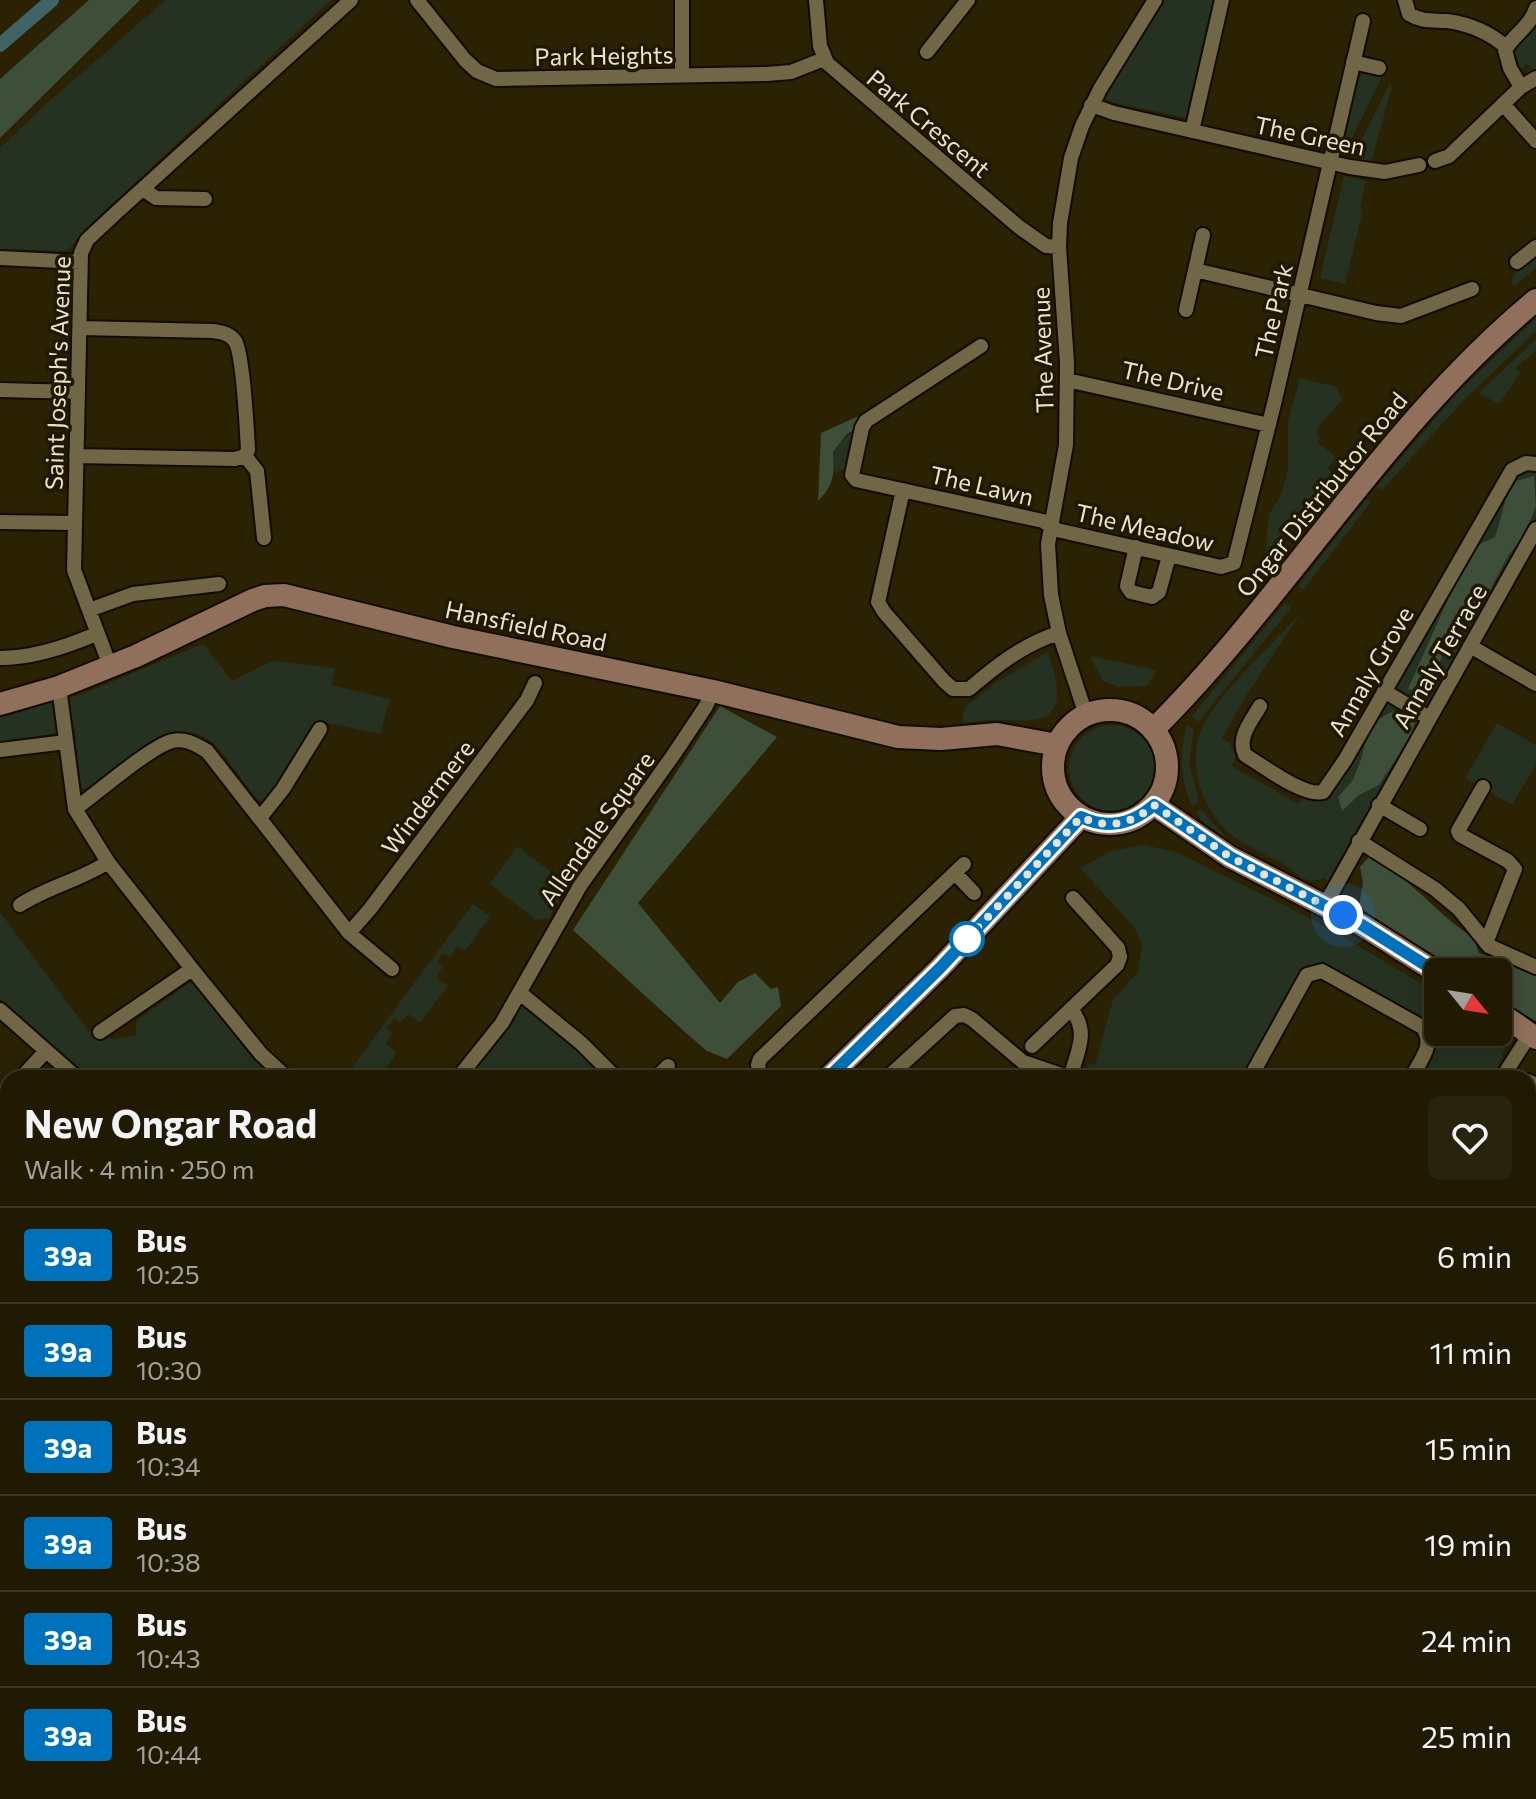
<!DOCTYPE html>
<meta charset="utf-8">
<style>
:root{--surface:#201a02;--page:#28230c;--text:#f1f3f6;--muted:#a2a199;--line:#3d3824}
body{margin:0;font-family:Commissioner,sans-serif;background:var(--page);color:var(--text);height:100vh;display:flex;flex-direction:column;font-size:30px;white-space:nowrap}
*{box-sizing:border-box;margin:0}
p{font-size:26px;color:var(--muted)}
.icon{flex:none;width:44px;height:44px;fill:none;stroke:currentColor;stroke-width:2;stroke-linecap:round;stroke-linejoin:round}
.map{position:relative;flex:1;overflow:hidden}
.side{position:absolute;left:0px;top:1070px;width:1536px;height:730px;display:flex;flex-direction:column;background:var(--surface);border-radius:24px 24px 0 0;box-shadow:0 4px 20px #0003,0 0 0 2px var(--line)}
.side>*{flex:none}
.badge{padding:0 16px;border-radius:6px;font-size:28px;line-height:52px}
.needle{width:52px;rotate:120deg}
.controls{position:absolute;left:1424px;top:958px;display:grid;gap:16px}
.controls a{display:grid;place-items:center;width:88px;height:88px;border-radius:12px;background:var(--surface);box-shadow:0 4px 20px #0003,0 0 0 2px var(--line);font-size:40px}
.you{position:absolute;width:40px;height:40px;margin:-20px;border:6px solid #fff;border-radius:50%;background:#1a73e8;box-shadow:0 0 0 12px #1a73e833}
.map>.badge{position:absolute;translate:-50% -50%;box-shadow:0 0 0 4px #fff}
.round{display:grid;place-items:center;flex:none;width:84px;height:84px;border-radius:12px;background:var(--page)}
.headline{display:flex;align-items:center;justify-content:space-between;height:136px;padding:0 24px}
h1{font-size:38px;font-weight:700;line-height:60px}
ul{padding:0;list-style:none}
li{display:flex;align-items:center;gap:24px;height:96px;padding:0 24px;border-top:2px solid var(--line)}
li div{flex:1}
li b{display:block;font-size:30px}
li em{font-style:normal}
li .badge{min-width:88px;font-weight:700;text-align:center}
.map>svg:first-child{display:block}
</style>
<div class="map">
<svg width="1536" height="1799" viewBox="0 0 1536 1799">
<rect width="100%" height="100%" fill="#2a2202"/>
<!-- green -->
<path fill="#253221" d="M166,0h165l-249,232 -12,16 -6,3 -64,-2v-101l47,-45z
M1163,0h54l-29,118 -74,-15 -12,-6z
M1536,26v45l-9,5 -3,-1 7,-8 -5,-3 -7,7c-15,-26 1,-28 17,-45z
M1368,72l14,5 -37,75 -5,-3 16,-71z
M1390,83l2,4 -21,75 -18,-5z
M1344,176l22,5 -6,27 3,1 -18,75 -25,-6z
M1536,253v15l-22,18 -3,-6 4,-7 4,-1z
M1536,318v13l-74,71 -80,88 -6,-3 81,-94z
M1536,339v12l-20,16 4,6 -21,31 -20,-11z
M1300,378l37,9 5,13 -18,20 -1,-1 -7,13 5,6 -4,4 18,15 -7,11 5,5 -68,88 4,-47 13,-21 6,-25v-47z
M860,427l-10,42 -9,1 -6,4 -2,-21 10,-14z
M1525,469l11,3v45l-208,364 -4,-3c-21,8 -27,-6 -42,-15 -8,-5 -15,-7 -23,-11 -10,-6 -22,-12 -31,-20 -26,-24 -41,-68 -27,-102 13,-32 74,-89 100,-117l-54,81 -25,44 8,5 6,14 -4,9 66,38 7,-9 24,5 188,-326z
M1366,499l5,3 -68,88 -5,-4z
M1285,603l6,5 -93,114 -7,-5z
M203,644l29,37 40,-20 63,7 -4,17 59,14 -10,35 -60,-13c-14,29 -33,61 -59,81 -19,-18 -31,-43 -48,-59 -37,-34 -91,21 -120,43l-11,3 -6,-6 -1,-54 -75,15v-29l80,-20z
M1048,652c4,14 10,29 9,43 -1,34 -41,24 -62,25 -11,0 -21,2 -32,3l1,-15 33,-26z
M1090,656l67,14 -10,16 -29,1 -15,-6z
M1497,723l39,22v20l-24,40 -47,-27z
M1187,724l7,6 -5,33 10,39 -7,4c-12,-28 -13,-52 -5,-82z
M1069 768a43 43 0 1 1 86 0a43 43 0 1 1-86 0Z
M1201,809l26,30 59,35c-33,-14 -70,-31 -90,-62z
M1144,845l32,7 108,53 48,25 106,64v38h58l10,14 -12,32h-73l16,-32 -4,-14 -11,-14 -97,-51 -22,5 -7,8 -54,98h-147l-6,-6 -2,-8 8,1 18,-65 25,-28 4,-27 -8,-18 -54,-59 31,-17z
M517,846l44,33 5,9 -17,30 -13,2 -46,-36z
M473,904l17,13 -25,34 -8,-5 -7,11 -7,-4 -6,9 6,5 -7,10 12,9 -28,37 -12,-9 -8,9 -6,-4 -8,9 7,5 -8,10 12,10 -18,25h-35z
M0,912l92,123 22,4 22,-4v-14l55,-39 79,96h-180l-44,-35 -46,-45z
M528,1005l6,2 74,71h-141l47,-62 8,-10z
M0,1263h8v159h-8z
M1536,1323v71l-8,16v-73z
M98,1792h137l8,7h-152z
M948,1792h112l5,7h-119z
M1185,1792h152l-1,7h-147z"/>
<!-- forest -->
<path fill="#3d4e39" d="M89,0h51l-140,138v-59z
M872,410l-12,17 -13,7 -14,18c2,22 1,33 -15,49l3,-68z
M1534,476l2,30 -11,29 -17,21 -28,53c-29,1 -43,91 -72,80l43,-97 27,-47 17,-8c8,-22 6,-33 21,-56z
M720,706l57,31 -139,166 82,100 18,-21 17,-9 16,16 7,-2 3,19 -54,53 -20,-8 -21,-18 -113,-103z
M1393,711l22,10 -4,15 -32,49 -20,10 -17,16 -4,-14 15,-17 9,-23 4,-20 9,-16z
M1369,857c41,18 67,58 104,80l6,16 57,20v48l-38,-21v-28h-47l-81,-56 -11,-11 4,-22 -3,-16z"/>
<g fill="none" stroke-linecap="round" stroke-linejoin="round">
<!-- canal -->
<path stroke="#406366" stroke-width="14" d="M0,45l52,-45"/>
<defs>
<path id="street" d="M417,0l48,60 12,11 19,8 271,-5 24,-2 33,-13
M816,0l4,46 7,17 192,164 27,19 13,1
M1405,0l4,14c13,8 23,6 38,7 22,3 42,11 59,26
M927,52l41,-52
M1353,62l26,6
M682,75v-75
M1521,87l-11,-19 -5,-18c9,-16 25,-23 31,-42
M1503,104l33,37
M1091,105l23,8 236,54 35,5 34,-7
M1192,131l30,-131
M1435,161l14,-5 72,-69 15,-9
M143,189l13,9 49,1
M0,258l80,4
M1517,262l19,-15
M1195,270l181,43 25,3 71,-27
M1186,310l17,-75
M80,328l132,3c9,1 17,2 23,10 8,13 12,90 13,109l-3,6
M981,346l-115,75 -4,7 -10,47 4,5 187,41 14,9 164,37 13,-4 40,-159 89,-383
M1067,380l202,45
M0,390l77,2
M76,456l159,3 10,-3
M245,456l12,15 7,67
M903,490l-25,112 6,10 60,69 9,8h16c28,-24 55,-45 90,-56
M0,522l75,1
M1136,547l-9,39 4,6 21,5 7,-5 10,-36
M89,610l44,-16 86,-10
M1470,646l66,38
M0,658c33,0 66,-11 96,-24
M110,666l-36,-96 7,-317 6,-13 30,-28 234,-212
M59,687l16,122 33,53 84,107 69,85 26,24
M1384,691l45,27
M1260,706c-9,16 -23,31 -15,49 18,11 59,42 78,37l22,-32 167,-290 14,-7 10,1
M1086,715l-27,-82 -8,-38 -3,-51 18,-99 1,-82 -8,-116 1,-24 11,-65 11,-32 18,-37 55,-89
M0,750l66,-8
M1483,787l-25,44 2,4 48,26 7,8 -29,74
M1379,805l41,24
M75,809c21,-15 75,-62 97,-68 14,-3 24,4 35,10l142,182 43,36
M260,818l23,-29 37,-60
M1359,841l76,48 24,20 30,37 47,21
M955,873l19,20
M20,905c27,-18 61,-25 88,-43
M1325,905l211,-376
M349,933l21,-24 157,-209 8,-17
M520,993l61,50 35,35
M0,1010l77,68
M100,1032l92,-63
M1032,1046l85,-81 3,-8 -2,-9 -45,-50
M21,1078l25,-27
M458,1078l44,-55 78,-137 94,-132 32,-48 7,-15
M656,1078l12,-12
M761,1078l-3,-13 2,-6 204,-195
M887,1078l68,-62 9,-1 8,4 51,43 47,16
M1070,1078c7,-26 20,-46 1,-69
M1250,1078l57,-103 15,-4 100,56c14,17 -2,34 -11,51
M1502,1078l28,-44
M1528,1081l8,4
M0,1101l8,-9
M0,1256h8
M1528,1321l8,-14
M1528,1423l8,-15
M0,1429h8
M0,1563l7,-13 1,-61
M1528,1566l8,5
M1528,1791l4,8
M241,1792l10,7
M1069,1792l4,7
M664,1799l4,-7"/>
<path id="secondary" d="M0,704l59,-17 77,-31 117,-56 12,-4 19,-1 169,42 260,54 185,46 43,2 56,-5 60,11
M1053 767a57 57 0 1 1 114 0a57 57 0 1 1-114 0Z
M1154,729c136,-136 233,-306 382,-429
M1154,805l76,52 132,68 76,48
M1498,1012l38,26
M828,1078l112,-110 141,-151
M45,1799l8,-7"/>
</defs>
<!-- street casing -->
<use href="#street" stroke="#110b00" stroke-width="18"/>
<!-- secondary casing -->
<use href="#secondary" stroke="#110b00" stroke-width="26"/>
<!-- street -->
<use href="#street" stroke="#716746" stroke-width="14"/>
<!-- secondary -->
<use href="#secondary" stroke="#91705b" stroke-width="22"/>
</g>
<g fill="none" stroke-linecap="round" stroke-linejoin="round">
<defs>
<path id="line" d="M828,1078l112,-110 141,-151c27,13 51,7 73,-12l76,52 132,68 76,48"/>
</defs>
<!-- line casing -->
<use href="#line" stroke="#fff" stroke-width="18"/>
<!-- line -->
<use href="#line" stroke="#0072bc" stroke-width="12"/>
<!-- walk -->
<path stroke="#e8e3d1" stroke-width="8" stroke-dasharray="0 14.4" d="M967,939l-9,10 123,-132c27,13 51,7 73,-12l76,52 113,58"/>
</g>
<!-- markers -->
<circle fill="#fff" stroke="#0072bc" stroke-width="4" cx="967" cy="939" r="16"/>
<g text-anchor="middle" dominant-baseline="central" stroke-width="7" stroke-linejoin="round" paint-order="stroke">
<!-- street labels -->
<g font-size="24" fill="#e8e3d1" stroke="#211800">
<text transform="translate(604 55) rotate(-1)">Park Heights</text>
<text transform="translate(929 123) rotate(40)">Park Crescent</text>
<text transform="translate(1310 135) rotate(12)">The Green</text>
<text transform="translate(1273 311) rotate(-77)">The Park</text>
<text transform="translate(1042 350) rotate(-92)">The Avenue</text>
<text transform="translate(57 373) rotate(-88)">Saint Joseph's Avenue</text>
<text transform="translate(1173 380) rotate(13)">The Drive</text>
<text transform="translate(982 485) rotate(13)">The Lawn</text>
<text transform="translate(1321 494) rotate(-51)">Ongar Distributor Road</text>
<text transform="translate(1145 527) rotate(13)">The Meadow</text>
<text transform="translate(526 625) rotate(12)">Hansfield Road</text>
<text transform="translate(1439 656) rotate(-60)">Annaly Terrace</text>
<text transform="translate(1370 671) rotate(-60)">Annaly Grove</text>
<text transform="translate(427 797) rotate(-53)">Windermere</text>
<text transform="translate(596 828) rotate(-55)">Allendale Square</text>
</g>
</g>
</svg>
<div class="controls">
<a><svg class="needle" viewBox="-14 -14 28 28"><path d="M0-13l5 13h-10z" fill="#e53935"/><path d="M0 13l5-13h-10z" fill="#a2a199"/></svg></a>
</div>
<div class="you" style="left:1343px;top:915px"></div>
<section class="side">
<div class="headline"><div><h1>New Ongar Road</h1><p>Walk · 4 min · 250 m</p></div><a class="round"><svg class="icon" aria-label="heart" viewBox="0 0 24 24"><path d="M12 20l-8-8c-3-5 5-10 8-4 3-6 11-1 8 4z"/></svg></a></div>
<ul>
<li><span class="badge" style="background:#0072bc;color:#fff">39a</span><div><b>Bus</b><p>10:25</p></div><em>6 min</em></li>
<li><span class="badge" style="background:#0072bc;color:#fff">39a</span><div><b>Bus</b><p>10:30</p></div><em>11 min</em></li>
<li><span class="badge" style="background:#0072bc;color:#fff">39a</span><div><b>Bus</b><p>10:34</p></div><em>15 min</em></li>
<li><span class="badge" style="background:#0072bc;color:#fff">39a</span><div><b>Bus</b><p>10:38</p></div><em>19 min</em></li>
<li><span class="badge" style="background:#0072bc;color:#fff">39a</span><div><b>Bus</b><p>10:43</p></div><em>24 min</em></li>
<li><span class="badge" style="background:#0072bc;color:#fff">39a</span><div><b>Bus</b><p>10:44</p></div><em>25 min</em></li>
</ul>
</section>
</div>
